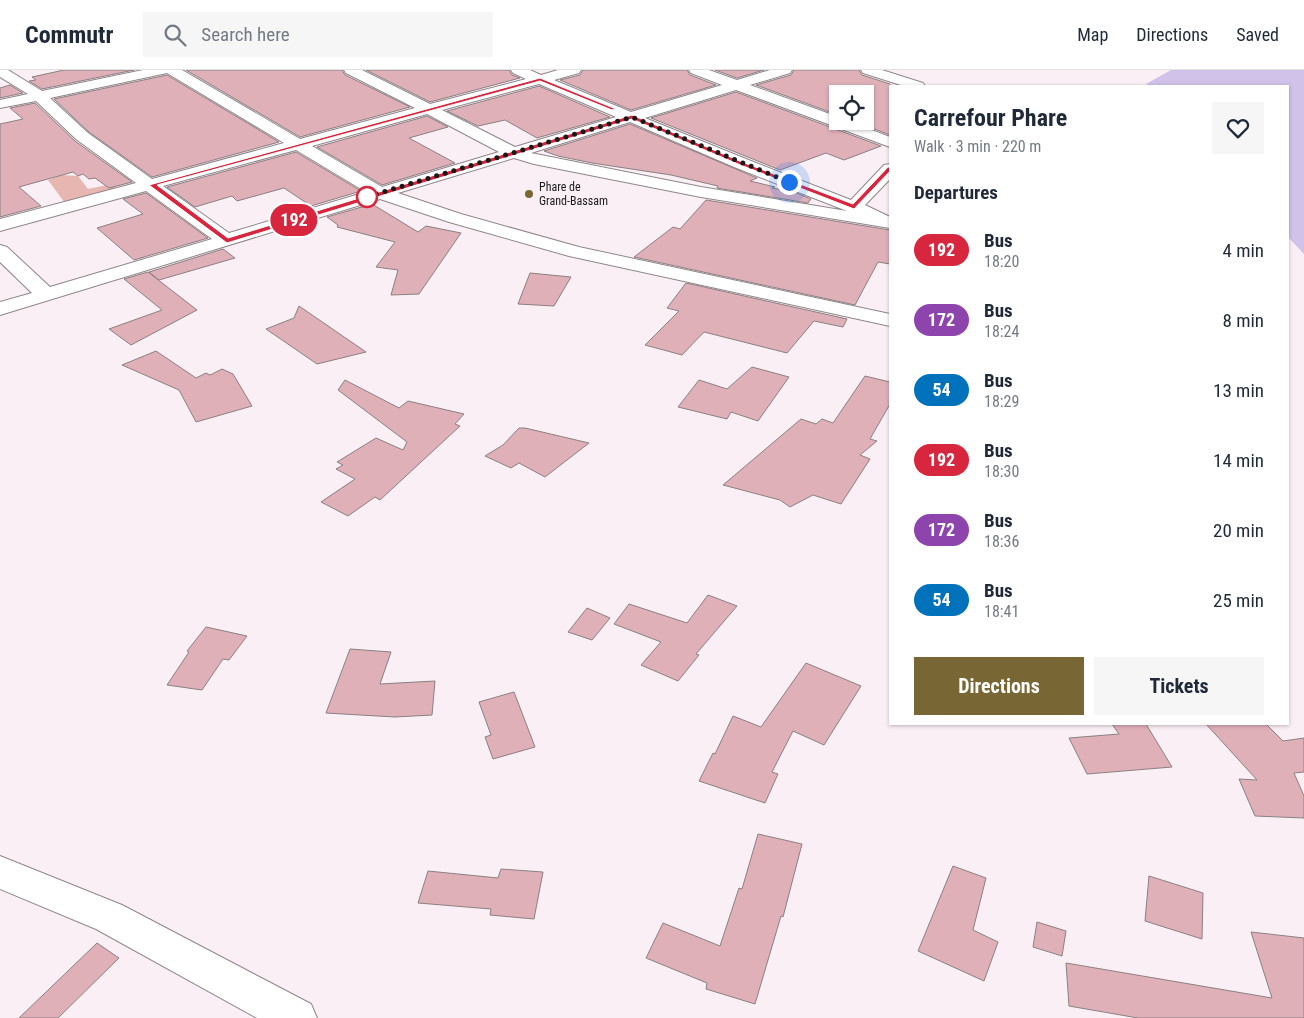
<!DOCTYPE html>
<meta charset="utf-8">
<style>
:root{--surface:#fff;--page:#f6f6f7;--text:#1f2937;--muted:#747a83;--line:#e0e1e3;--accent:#786634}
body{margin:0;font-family:"Roboto Condensed",sans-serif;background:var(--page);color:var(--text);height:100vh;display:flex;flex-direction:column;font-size:19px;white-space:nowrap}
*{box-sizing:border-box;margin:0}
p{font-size:16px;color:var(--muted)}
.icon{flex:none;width:28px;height:28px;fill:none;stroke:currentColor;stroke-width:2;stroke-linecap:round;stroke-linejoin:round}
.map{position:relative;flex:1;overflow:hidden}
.side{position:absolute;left:889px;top:15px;width:400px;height:640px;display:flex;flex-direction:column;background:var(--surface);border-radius:0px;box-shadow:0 1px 4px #0004}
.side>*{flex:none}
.badge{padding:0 10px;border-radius:16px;font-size:18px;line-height:32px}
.fabs{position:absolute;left:829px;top:15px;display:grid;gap:10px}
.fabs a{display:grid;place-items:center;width:45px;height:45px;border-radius:0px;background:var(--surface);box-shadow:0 1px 4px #0004;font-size:25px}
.you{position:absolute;width:25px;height:25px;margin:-12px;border:4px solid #fff;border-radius:50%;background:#1a73e8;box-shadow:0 0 0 8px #1a73e833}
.map>.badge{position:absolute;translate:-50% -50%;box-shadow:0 0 0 2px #fff}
h2{padding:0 25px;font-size:19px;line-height:45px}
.round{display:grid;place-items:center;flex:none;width:52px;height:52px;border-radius:0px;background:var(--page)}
.overview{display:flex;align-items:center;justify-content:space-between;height:85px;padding:0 25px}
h1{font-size:24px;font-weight:700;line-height:38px}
.cta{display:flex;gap:10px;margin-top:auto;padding:10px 25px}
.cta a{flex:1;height:58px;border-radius:0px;background:var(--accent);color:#fff;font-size:20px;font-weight:700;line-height:58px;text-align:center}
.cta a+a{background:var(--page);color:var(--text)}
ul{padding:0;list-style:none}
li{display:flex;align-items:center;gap:15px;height:70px;padding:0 25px}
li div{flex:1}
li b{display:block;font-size:19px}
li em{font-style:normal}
li .badge{min-width:55px;font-weight:700;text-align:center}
header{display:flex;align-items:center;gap:30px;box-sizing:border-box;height:70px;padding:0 25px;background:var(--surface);border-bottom:1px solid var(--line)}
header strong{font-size:24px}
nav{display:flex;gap:28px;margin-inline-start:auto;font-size:18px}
.search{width:350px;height:45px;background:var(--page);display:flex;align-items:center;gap:12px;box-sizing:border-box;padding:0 18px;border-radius:0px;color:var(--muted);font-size:19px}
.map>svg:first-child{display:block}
</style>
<header>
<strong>Commutr</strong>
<div class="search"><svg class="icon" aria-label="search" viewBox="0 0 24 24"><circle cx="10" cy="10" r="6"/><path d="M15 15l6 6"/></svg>Search here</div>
<nav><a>Map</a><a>Directions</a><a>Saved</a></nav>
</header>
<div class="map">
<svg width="1304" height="948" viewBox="0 0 1304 948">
<rect width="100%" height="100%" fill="#faeff5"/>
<!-- forest -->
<path fill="#e7b6b0" d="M62,105l16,1 10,13 24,-5 6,7 -53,12 -17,-23z"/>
<!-- water -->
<path fill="#d1c2ea" d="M1171,0h133v184l-16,-17v-151h-138l-4,-2z"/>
<!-- building -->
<path fill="#e0b0b9" stroke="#8a8082" d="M64,0h70l-92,19 -13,-8 7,-1 -4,-3z
M186,0h156l3,5 65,32 -110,30z
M366,0h143l3,5 8,3 -90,24z
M583,0h104l3,5 26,10 -85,25 -71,-30 20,-5z
M715,0h49l-27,8z
M794,0h65l3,5 28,9v51l-36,-14h11v-27h-27v21l-82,-30 35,-10z
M167,5l112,67 -127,35 -63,-45 -35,-33z
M10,15l13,8 -23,5v-10z
M539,16l71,31 -73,21 -32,-18 -27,6 -31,-15z
M736,22l145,54 -37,14 -18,-7 -46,17 -129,-52z
M35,33l40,38 57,41 -23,6 -14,-10 -6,1 -6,-5 -5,2 -5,-4 -54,15 22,19 -41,11v-93l23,-5 -13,-11z
M427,46l21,11 -39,11 46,25 -73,22 -65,-38z
M630,54l127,54 -7,3 25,6 -3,1 22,4 17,7 -3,4 -91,-15 1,-2 -47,-11 -79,-12 -34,-7 -14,-5z
M296,82l65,39 -50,15 -27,-18 -47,13 -5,-5 -37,11 -28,-20z
M146,123l62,45 -74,22 -37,-32 46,-14 -20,-15z
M706,130l184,30v34l-12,-2 -23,43 -221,-48 39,-30 7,2z
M372,134l46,28 8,-6 35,7 -42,61 -28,1 7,-25 -22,-3 19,-25 -58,-15 1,-2 -11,-8z
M223,179l12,9 -76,22 -10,-8z
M148,202l49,38 -66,35 -22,-16 53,-19 -38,-31z
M530,203l41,4 -17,29 -36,-2z
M686,213l161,36 -4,8 -29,-6 -27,32 -83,-21 -22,23 -37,-10 34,-34 -12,-3z
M299,236l67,46 -49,12 -51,-35 28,-11z
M156,281l40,27 10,-5 4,2 12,-6 11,5 19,32 -56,16 -17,-32 -57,-25z
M752,297l37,10 -31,44 -27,-9 -4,7 -49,-12 21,-27 28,9z
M865,306l25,6v22l-20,35 7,2 -17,14 10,4 -29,45 -28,-9 -23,12 -10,-7 -57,-15 78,-66 15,5 6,-5 11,4z
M345,310l54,28 9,-7 56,13 -9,10 5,2 -80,74 -5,-3 -27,19 -27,-14 34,-23 -19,-10 7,-4 -6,-3 39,-24 27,12 4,-8 -69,-52z
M519,358h6l64,15 -44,34 -26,-14 -8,5 -26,-12 18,-11z
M708,525l29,11 -41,48 3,1 -21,26 -37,-16 20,-23 -47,-18 15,-20 58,19z
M587,538l23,10 -18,22 -24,-8z
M206,557l41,9 -18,24 -6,-1 -21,31 -35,-5 22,-33 -2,-1z
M350,579l41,3 -11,32 55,-3 -3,34 -37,2 -69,-4z
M806,593l55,23 -37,59 -31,-14 -21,41 6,2 -13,29 -66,-22 14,-28 2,1 18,-38 28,11z
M514,622l21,55 -42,12 -8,-22 6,-2 -12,-33z
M1112,654h34l26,43 -85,7 -18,-36 50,-4z
M1206,654h60l17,17 21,-3v34l-10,1 10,23v22l-49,-2 -16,-37 18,1z
M758,764l44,10 -19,73 -2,-1 -26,88 -49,-15 1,-6 -61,-25 17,-35 57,23 19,-58 3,1z
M953,796l33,12 -13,52 25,12 -14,39 -66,-30z
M501,799l42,3 -9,47 -44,-4 1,-6 -73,-6 10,-32 70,7z
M1149,806l54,17 -1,46 -57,-18z
M1037,852l29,9 -4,25 -29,-9z
M1251,862l53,6v80h-166l-69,-12 -3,-43 206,35z
M97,873l22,15 -61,60h-39z"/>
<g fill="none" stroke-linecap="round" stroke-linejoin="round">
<defs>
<path id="minor" d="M0,0h8l34,21 101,-21h39l118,69 115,-31 -69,-35 -2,-3h18l68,34 96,-25 -13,-6 -2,-3h19l11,5 17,-5h23l-2,3 -25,7 77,32 91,-27 -31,-12 -2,-3h20l28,10 33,-10h22l-2,3 -40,12 88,32v4h10l42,16v10l-154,-57 -91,28 101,41 105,41 33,-35 6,-1v15l-25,26 25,12v11l-189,-31 -167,-33 -20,-6 -116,35 63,21 118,33 311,67v12l-321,-70 -120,-34 -69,-23 -380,116v-13l32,-9 -32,-31v-17l7,2 43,40 162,-48 -66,-48 -146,40v-12l136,-36 -60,-44 -40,-38 -36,7v-8l28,-6 -28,-17zM167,3l117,70 -132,36 -64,-46 -38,-35zM539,14l77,33 -101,30 -73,-37zM427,44l72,38 -117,35 -70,-41zM630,52l104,45 113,44 -146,-24 -170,-34zM296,80l70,42 -137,41 -66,-47z
M861,0h21l41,13 2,3h-21l-41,-13z
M0,786l122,49 189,99 6,14h-60l-161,-89 -96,-40z"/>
</defs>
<!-- minor casing -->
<use href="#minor" stroke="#8f868b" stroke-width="2"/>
<!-- minor -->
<use href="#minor" fill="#fff" fill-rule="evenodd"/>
</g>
<!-- line -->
<path fill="#d7263d" stroke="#fff" d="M540,8l76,31 -4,1 -72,-29 -383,104 71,53 404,-123 110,47 111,42 35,-37 5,1 -39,41 -116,-45 -106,-45 -405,124 -78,-58z"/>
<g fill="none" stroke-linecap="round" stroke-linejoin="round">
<!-- walk -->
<path stroke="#1b181a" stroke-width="5" stroke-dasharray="0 9" d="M367,127l-4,1 269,-81 157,65"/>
</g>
<!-- markers -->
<circle fill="#786634" stroke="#faeff5" stroke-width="2" cx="529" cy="124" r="5"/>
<circle fill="#fff" stroke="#d7263d" stroke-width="2.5" cx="367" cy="127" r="10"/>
<g text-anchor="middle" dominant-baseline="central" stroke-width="5" stroke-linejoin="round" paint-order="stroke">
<!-- far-poi labels -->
<g font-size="12" fill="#1b181a" stroke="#faeff5" text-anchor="start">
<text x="539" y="117">Phare de<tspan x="539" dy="14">Grand-Bassam</tspan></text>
</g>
</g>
</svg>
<div class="fabs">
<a><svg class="icon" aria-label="locate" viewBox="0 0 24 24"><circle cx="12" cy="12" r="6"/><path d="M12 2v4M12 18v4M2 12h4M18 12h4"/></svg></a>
</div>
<div class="you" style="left:789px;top:112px"></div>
<b class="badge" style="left:294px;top:150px;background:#d7263d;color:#fff">192</b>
<section class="side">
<div class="overview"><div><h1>Carrefour Phare</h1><p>Walk · 3 min · 220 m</p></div><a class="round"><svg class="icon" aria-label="heart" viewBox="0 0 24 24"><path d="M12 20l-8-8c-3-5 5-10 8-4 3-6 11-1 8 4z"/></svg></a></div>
<h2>Departures</h2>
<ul>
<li><span class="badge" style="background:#d7263d;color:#fff">192</span><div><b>Bus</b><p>18:20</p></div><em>4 min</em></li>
<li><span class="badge" style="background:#8e44ad;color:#fff">172</span><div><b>Bus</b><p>18:24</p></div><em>8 min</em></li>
<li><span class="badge" style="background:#0072bc;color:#fff">54</span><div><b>Bus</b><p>18:29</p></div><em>13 min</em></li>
<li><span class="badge" style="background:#d7263d;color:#fff">192</span><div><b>Bus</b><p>18:30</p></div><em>14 min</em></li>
<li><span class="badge" style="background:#8e44ad;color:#fff">172</span><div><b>Bus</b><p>18:36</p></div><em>20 min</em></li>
<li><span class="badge" style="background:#0072bc;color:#fff">54</span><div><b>Bus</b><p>18:41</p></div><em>25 min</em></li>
</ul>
<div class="cta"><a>Directions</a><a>Tickets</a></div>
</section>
</div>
